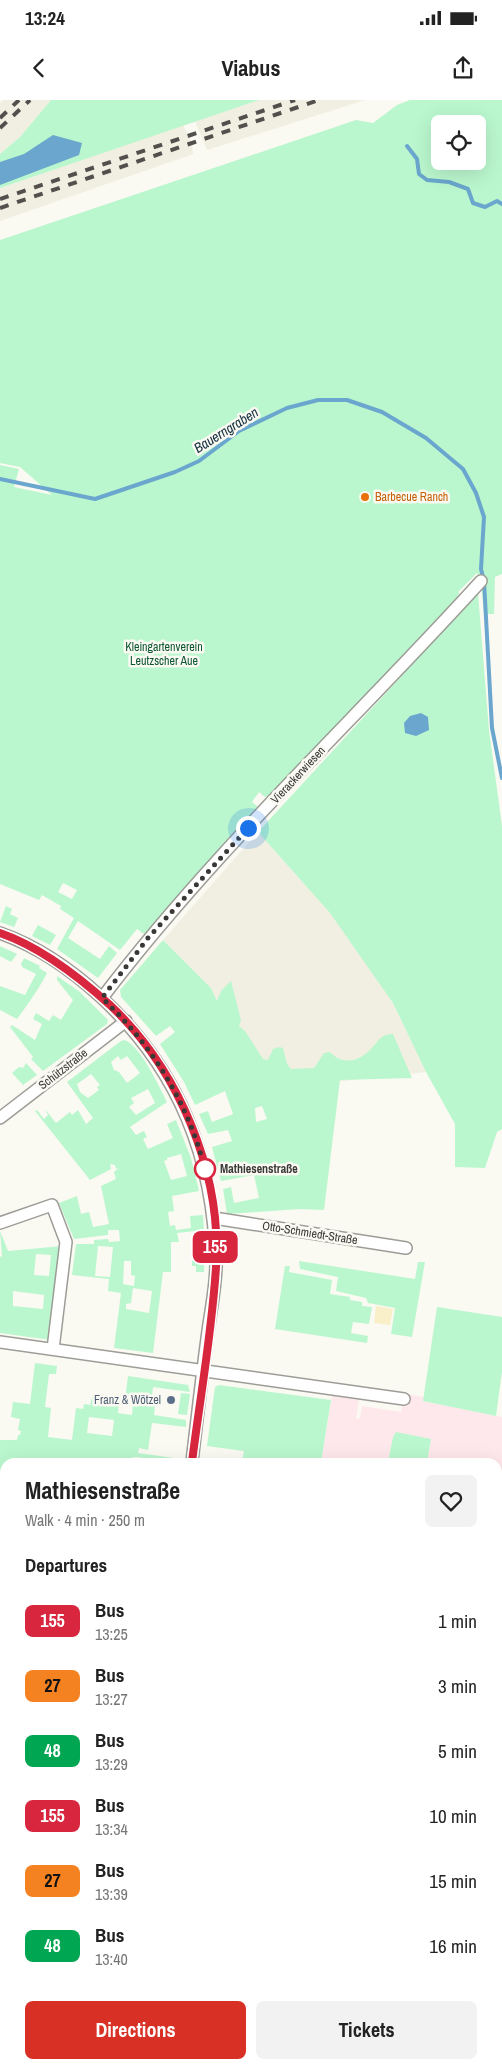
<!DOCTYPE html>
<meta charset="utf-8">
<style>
:root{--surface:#fff;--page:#f2f2f2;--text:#222;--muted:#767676;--accent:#d93025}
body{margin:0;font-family:"Archivo Narrow",sans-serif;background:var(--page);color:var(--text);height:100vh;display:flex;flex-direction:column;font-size:19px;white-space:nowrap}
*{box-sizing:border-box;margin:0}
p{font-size:16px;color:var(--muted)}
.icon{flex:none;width:28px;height:28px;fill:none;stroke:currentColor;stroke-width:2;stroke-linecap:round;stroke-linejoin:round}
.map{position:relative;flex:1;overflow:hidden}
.panel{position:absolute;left:0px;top:1358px;width:502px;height:611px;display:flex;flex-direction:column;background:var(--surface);border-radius:15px 15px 0 0;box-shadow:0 5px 20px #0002}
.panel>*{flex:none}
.badge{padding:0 10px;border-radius:8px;font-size:18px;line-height:32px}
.tools{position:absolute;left:431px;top:15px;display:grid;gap:10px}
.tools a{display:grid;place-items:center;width:55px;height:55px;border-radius:8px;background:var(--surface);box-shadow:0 5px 20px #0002;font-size:25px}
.you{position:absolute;width:25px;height:25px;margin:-12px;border:4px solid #fff;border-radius:50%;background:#1a73e8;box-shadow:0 0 0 8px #1a73e833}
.map>.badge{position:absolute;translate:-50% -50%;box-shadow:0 0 0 2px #fff}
h2{padding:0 25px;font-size:19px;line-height:45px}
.round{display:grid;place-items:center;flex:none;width:52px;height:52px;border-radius:8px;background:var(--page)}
.head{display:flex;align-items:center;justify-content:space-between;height:85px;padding:0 25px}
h1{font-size:24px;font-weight:800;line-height:38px}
.primary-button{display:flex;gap:10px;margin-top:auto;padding:10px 25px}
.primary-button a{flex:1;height:58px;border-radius:8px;background:var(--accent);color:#fff;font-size:20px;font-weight:800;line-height:58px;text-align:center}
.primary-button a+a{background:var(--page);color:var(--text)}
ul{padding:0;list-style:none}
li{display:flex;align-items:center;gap:15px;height:65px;padding:0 25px}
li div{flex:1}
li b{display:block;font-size:19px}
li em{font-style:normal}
li .badge{min-width:55px;font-weight:700;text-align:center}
.status{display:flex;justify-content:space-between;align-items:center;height:35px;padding:0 25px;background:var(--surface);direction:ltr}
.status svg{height:14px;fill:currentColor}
header{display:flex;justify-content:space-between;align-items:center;height:65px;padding:0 25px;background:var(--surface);font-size:22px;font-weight:800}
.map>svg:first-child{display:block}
</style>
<div class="status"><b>13:24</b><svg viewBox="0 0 49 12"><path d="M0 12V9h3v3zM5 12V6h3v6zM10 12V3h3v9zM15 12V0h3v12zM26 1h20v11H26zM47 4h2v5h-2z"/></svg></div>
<header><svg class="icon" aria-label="back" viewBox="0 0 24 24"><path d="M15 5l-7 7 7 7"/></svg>Viabus<svg class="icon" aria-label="share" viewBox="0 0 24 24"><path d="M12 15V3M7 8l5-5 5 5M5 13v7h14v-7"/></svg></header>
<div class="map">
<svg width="502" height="1968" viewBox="0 0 502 1968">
<rect width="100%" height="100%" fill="#faf9f2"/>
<!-- commercial -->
<path fill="#fee8eb" d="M405,1294l19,3 -1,4 79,16v57l-4,4v-16h-71l4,-23 -38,-2 -5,25h-67l11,-66 27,4 -3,19 4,-1 2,-12 39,6z"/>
<!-- built -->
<path fill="#f1efe1" d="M3,0h48l-31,37 -20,17v-51z
M259,0h106l-158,50 -12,-29z
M183,25l9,19 1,10 -193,67v-33z
M258,732l72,81 31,41 32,49 33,69 -166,18 -49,-102 -48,-48z"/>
<!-- green -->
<path fill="#baf7ce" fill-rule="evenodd" d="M51,0h208l-259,88v-34l20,-17z
M410,0h92v474l-7,3 -1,37h-10l-3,-33 -4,-8 -18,18 -1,8 -186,196 -7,2 -6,-5 -7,10 6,5v4l-111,125 -10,-7 -17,21 -42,-29 -10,17 32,21 9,-13 8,7 -19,25 -41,-29 17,-31 -14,-9 1,-3 -19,-11 -3,5 -39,-16v-419l19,4 -5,18 38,8 -32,-28 -20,-4v-223l356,-120 17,3 24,-18zM440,24h38v37h-38zM63,783l14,7 -5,9 -14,-7z
M478,493l11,137 13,96v303l-5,3 -12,36 -30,-1v-43l-29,-52 -33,-69 -63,-90 -72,-81z
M6,806l6,3 -2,5 8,4 -4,9 -14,-5z
M38,825l18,10 -6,10 -18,-9z
M163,840l48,48 6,13 4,-10 10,-10 10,39 -2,6 6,5 18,28 5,1 5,-11 6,-2 4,1 4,16 4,5 23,-1 10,-15 6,-1c11,12 26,11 39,-1 9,-8 10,-17 24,-17l19,44 -72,2 -16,130 -24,-1 -73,5 -4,-25 8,-2 3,16 25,-5 -5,-23 -33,6 -9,-34 20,-6 -4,-11 -20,4 -9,-20 9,-3 4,11 21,-8 -8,-23 -30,14 -11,-23 -24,-38 15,-12 -5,-6 -14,10 -35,-39 -1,-7zM262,1006l5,13 -11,3 -1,-14z
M0,846l17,8 -6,8 -11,-6z
M24,858l16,8 -1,2 8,5c-8,16 -19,31 -30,46l-17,-9v-24l25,9 11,-21 -14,-7 -1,-3z
M57,876l23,16 28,28 -1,4 -64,47 -12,-12 2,-2 -23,-30 2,-2 23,15 7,-16 -9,-5 3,-6 13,8 4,-6 8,5 12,-20 -16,-20z
M125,940c16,7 34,46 42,62l-37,25 6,8 8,-4 3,6 -4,2 5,10 25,-11 -6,-14 9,-4 15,38 8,33 -27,5 2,15 -6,1 2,14 5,-1 1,5 15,-2 -1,-12 13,-1 1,15 -27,3 2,9h-8v30h-8l-10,81 -39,-5 7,-55 -13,-2 1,-12 -37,-4 4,-31h18v-4l14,-1 1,3 11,-1 -1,-11h-11v5l-34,4 -15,-36 18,-7 4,18 8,-2 4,15 16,-3 -8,-38 15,-7 -2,-7 5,-4 -3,1 -1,-4 -5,-1 1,5 -21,11 -55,-69 2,-1 7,9 4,-4 -3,-6 11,14 14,-11 2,3 6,-5 8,14 7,-6 -26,-36 54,-41zM118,956l3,4 6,-4 13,17 -13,10 -8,-11 -5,-2 -3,-8zM91,974l9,11 -3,2 2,3 -11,8 -8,-6 -3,-8zM148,989l7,14 -19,12 -7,-8 5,-4 -3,-5zM181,1054l6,22 -16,4 -7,-19 3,-1v-2zM98,1146l15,1 -3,30 -15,-1zM124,1161h7v14l4,1 -1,10 -11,-2zM133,1188l19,3 -3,22 -23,-4v-5l5,-1z
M26,963l11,12 -14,10 -11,-12 7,-6 4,1z
M0,1131l8,20 54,-5 -11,94 -51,-7v-76l2,-1zM36,1154l15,1 -2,21 -15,-1zM13,1191l31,4 -1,14 -30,-3z
M196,1150h9l-1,22h-8v-6h-4v-11h4z
M299,1161l116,18 3,-17h7l-13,75 -21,-3 4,-26 -27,-5 -2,-5 -30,-7 2,-14 -38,-8z
M285,1166h5l-1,6 43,8 -2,14 20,3v3l12,2v4l10,1 -3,17 -16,-2 -2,11 17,3 -1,7 -92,-14z
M437,1207l65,10v54l-6,45 -73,-15z
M35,1263l22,3 -1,8h-7l-4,33 6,1 -3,29 24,3 4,-32 7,1 1,-5 6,1 2,-8 9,1v2h18l-1,13 14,2 1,-13 -8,-1 3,-25 60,9 2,7 -37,-5 -1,9h4l-2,19 32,5v7l-34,-4 -4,27 -9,-2 -1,5 43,6v3l-45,-5 -6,1 -3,4h-122v71l-5,-1v-92h17l1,-5h2l1,-4 -3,-1 2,-11 -9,-2 2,-15 17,2zM89,1317l25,3 -2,16 -25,-3z
M219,1285l112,15 -10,62h-79l2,-11 -37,-5 8,-59z
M181,1293l9,1 -3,21 -9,-1z
M396,1332l35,7 -4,23h-39l5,-25z
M5,1434v115l-5,-1v-78z
M502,1478v204l-4,-1v-196z
M0,1644h5v320h39l-2,4h-42z
M54,1964h386l1,4h-389z"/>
<!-- sand -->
<path fill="#f9efc9" d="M376,1206l17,3 -3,16 -16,-2z"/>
<!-- water -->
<path fill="#6aa6cd" d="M53,35l29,8 -3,12 -79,30v-23l24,-8z
M421,613l7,4 1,13 -13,6 -11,-3 -1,-10 6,-7z"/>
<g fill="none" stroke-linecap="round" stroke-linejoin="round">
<!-- stream -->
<path stroke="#6aa6cd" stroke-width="4" d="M407,46l10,13 2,15 8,6 22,2 19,7 5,14 12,4 12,-6 5,3
M0,379l95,20 80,-27 24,-11 40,-30 48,-23 31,-8h29l35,12 44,26 37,31 13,24 8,24 -3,52 3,12 8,147 10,50
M498,1508l4,-7
M442,1964v4"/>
<defs>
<path id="minor" d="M0,833c37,13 73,38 102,65 77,72 112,160 114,266 0,22 -5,45 -8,67 -6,44 -11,88 -16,131
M102,898c114,-150 253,-278 379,-417
M0,1018l126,-97
M214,1118l192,30
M0,1123l52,-18 14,37 -13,107
M0,1242l404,57"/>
<path id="major" d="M0,1632h5
M498,1694l4,1"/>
</defs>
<!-- minor casing -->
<use href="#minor" stroke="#9d9c96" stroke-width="14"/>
<!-- major casing -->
<use href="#major" stroke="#d7d7d7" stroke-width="18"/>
<!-- minor -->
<use href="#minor" stroke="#fff" stroke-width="11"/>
<!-- major -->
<use href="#major" stroke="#a8b9eb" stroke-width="15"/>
<!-- rail -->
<path stroke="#51504d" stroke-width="4" stroke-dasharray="9 9" stroke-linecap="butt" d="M0,18l19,-18
M0,28l30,-28
M0,99l295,-99
M0,108l319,-108"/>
</g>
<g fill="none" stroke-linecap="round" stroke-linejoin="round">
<defs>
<path id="line" d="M0,833c41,14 78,43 110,72 69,65 112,167 106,262 -4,65 -16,131 -24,195"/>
</defs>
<!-- line casing -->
<use href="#line" stroke="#fff" stroke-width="11"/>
<!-- line -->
<use href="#line" stroke="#d7263d" stroke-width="8"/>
<!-- walk -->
<path stroke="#393836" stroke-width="5" stroke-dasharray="0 9" d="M205,1069l1,5c-16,-69 -53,-128 -104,-176l46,-60 100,-110"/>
</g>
<!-- markers -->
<circle fill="#e8710a" stroke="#faf9f2" stroke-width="2" cx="365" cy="397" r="5"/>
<circle fill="#fff" stroke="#d7263d" stroke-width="2.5" cx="205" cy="1069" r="10"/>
<circle fill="#5c6f8a" stroke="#faf9f2" stroke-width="2" cx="171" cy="1300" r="5"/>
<g text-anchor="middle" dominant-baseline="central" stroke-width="5" stroke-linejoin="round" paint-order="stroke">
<!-- food labels -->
<g font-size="12" fill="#c56008" stroke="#faf9f2" text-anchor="start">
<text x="375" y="397">Barbecue Ranch</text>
</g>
<!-- park labels -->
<g font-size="12" fill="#0c5631" stroke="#faf9f2">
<text x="164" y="547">Kleingartenverein<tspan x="164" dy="14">Leutzscher Aue</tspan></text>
</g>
<!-- street labels -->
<g font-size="12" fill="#393836" stroke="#faf9f2">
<text transform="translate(298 675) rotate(-47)">Vierackerwiesen</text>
<text transform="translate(63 969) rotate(-38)">Schützstraße</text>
<text transform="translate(310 1133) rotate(9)">Otto-Schmiedt-Straße</text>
</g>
<!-- stop labels -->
<g font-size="12" font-weight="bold" fill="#393836" stroke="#faf9f2" text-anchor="start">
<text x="220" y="1069">Mathiesenstraße</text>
</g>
<!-- service labels -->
<g font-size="12" fill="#4e5e75" stroke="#faf9f2" text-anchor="end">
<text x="161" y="1300">Franz &amp; Wötzel</text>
</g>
<!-- water labels -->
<g font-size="14" font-style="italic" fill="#132e40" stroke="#faf9f2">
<text transform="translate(226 330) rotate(-32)">Bauerngraben</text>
</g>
</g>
</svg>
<div class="tools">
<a><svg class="icon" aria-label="locate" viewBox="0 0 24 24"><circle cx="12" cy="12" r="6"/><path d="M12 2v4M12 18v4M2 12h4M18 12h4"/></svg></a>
</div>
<div class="you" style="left:248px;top:728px"></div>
<b class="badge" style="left:215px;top:1147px;background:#d7263d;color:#fff">155</b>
<section class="panel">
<div class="head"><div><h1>Mathiesenstraße</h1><p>Walk · 4 min · 250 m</p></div><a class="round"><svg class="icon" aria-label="heart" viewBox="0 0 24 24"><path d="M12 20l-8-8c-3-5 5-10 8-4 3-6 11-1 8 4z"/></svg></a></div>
<h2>Departures</h2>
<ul>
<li><span class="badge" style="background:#d7263d;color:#fff">155</span><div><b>Bus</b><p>13:25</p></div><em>1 min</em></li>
<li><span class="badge" style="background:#f58220;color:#111">27</span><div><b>Bus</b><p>13:27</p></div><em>3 min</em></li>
<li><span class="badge" style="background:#00a651;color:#fff">48</span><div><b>Bus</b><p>13:29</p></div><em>5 min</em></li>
<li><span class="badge" style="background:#d7263d;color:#fff">155</span><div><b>Bus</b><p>13:34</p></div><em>10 min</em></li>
<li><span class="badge" style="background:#f58220;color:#111">27</span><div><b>Bus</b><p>13:39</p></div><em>15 min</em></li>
<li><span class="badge" style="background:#00a651;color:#fff">48</span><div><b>Bus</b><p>13:40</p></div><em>16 min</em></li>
</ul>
<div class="primary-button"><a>Directions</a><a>Tickets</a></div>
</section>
</div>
